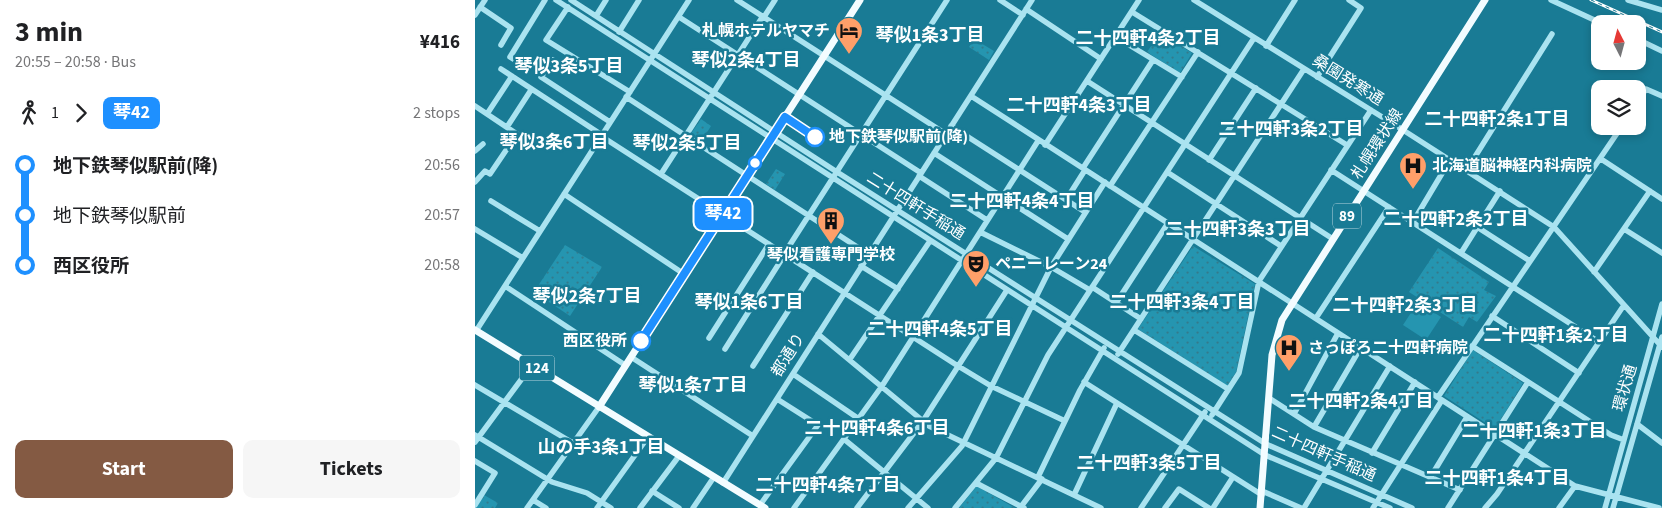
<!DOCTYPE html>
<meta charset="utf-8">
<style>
:root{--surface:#fff;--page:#f6f6f6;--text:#202124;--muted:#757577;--accent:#845a43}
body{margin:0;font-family:"Source Sans 3","Noto Sans JP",sans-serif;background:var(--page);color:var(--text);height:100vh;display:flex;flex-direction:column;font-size:19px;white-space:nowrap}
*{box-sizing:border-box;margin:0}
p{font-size:16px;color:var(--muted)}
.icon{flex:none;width:28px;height:28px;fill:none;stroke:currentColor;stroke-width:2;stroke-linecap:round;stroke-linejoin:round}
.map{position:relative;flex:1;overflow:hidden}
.sheet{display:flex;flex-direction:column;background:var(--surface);width:475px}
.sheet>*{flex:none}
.badge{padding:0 10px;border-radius:8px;font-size:18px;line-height:32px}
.needle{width:32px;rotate:354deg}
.controls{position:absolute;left:1116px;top:15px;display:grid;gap:10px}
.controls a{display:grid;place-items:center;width:55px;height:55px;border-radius:10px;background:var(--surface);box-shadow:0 2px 8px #0003;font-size:25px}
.map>.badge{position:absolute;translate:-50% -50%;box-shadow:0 0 0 2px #fff}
.legs{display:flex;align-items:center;gap:8px;height:55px;padding:0 15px;font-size:16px}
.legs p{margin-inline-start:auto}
.summary{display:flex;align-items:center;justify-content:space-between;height:85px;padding:0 15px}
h1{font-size:28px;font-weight:700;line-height:38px}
.button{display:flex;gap:10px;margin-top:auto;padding:10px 15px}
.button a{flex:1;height:58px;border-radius:10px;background:var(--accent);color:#fff;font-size:20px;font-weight:700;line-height:58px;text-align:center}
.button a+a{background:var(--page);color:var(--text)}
ul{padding:0 15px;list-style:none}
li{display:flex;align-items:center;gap:18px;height:50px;font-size:19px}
li i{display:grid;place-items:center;width:8px;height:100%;margin:0 6px;background:currentColor}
li i::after{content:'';width:12px;height:12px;margin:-6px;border:4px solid;border-radius:50%;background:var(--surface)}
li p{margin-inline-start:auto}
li:first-child i{background:linear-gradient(#0000 50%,currentColor 0)}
li:last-child i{background:linear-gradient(currentColor 50%,#0000 0)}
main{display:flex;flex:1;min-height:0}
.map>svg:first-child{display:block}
</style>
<main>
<section class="sheet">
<div class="summary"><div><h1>3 min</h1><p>20:55 – 20:58 · Bus</p></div><b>¥416</b></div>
<div class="legs"><svg class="icon" aria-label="walk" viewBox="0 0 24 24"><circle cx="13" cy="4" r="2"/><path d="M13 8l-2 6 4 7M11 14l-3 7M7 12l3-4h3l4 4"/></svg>1<svg class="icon" aria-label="forward" viewBox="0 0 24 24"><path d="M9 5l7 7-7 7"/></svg><b class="badge" style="background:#1e90ff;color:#fff">琴42</b><p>2 stops</p></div>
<ul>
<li><i style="color:#1e90ff"></i><b>地下鉄琴似駅前(降)</b><p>20:56</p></li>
<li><i style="color:#1e90ff"></i><span>地下鉄琴似駅前</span><p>20:57</p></li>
<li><i style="color:#1e90ff"></i><b>西区役所</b><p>20:58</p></li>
</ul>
<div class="button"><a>Start</a><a>Tickets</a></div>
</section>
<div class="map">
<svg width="1187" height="508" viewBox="0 0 1187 508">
<defs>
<pattern id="grass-dots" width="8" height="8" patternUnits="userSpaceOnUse" patternTransform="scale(1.25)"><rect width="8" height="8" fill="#2595b0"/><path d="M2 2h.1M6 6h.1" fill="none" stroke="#337b8d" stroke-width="1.8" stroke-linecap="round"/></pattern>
</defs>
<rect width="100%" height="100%" fill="#197b95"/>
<!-- grass -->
<path fill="url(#grass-dots)" d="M685,33l32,20 -12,20 -33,-21z
M499,39l20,12 -5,9 -20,-13z
M226,119l10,7 -10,16 -11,-7z
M301,169l9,5 -10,16 -9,-6z
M90,245l37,22 -32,49 -36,-24z
M718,246l62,38 -19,88 -9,14 -89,-57z
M963,248l51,34 -5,8 12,6 -19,26 -8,-5 -6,10 -54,-35z
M998,350l50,33 -28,46 -51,-33z
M501,487h2l37,21h-56z
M9,495l14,8 -3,5h-19z"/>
<!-- pitch -->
<path fill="#2595b0" d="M943,302l23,15 -15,23 -23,-15z"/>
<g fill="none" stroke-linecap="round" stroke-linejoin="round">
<!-- minor -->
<path stroke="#aae3f0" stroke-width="5.5" d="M81,0l709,455 125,53
M96,0l266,172 429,272 146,64
M262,0l209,134
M525,0l23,15
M719,0l209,130 151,97 108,120
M1076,0l52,24
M1153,0l34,10
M5,7l31,21 -10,17
M93,7l-22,33 84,52
M551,9l75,50
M657,12l215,133
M0,15l10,-15
M121,16l10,-16
M204,17l242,156
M289,17l11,-17
M144,32l20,-32
M641,37l66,40
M1162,39l25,12
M791,46l29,-46
M78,60l-12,17 69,45
M43,62l-8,-5 35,-57
M26,69l101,66
M842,77l44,-69 -12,-8
M612,81l246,158
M496,96l604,390 84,22
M151,97l242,157
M1162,102l9,-13 16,7
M0,106l42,28 -27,40 -5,-3 -10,11
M12,114l25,-38
M476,126l134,86
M32,127l24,-37
M126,136l357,230 33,20 74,35
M570,145l94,-145
M0,151l8,-7
M459,153l134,86
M1126,159l61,40
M734,160l47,-72
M608,168l70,-108
M856,170l268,172
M991,171l86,-137
M692,172l114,74
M186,174l102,-158
M444,176l68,44
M635,186l88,-134
M89,194l120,80
M591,200l19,-30
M16,201l49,30
M938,222l37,-62
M1002,227l53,34
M0,229l48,29
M1149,229l38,24
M505,232l71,35 39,23
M986,253l39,-62
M309,254l163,-254
M386,266l37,23
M1119,272l56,-81
M30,286l120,79
M617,287l49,32
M641,303l52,-80
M1017,316l87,57
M841,318l73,-111
M659,330l94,59
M1,331l213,-331
M343,334l111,92 172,82
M234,338l60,-94
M997,346l139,89 13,5
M250,349l60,-95
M643,354l186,-285
M156,357l122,79
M375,359l80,-118
M278,366l60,-94
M318,374l66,45
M609,382l178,113
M0,385l98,58
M963,397l184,-271
M794,398l45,29 146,63
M819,414l44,-81
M737,415l27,-42 20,-92 112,-171
M1162,424l25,19
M839,427l47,-80
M0,435l77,47 35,11 24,15
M369,439l84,69
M0,442l57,-77
M897,453l43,-71
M0,461l20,12 -20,32
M563,477l42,-87 24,-42
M955,478l37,-61
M248,483l309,-483
M501,483l48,25
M177,491l27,17
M787,491l39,17
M599,495l43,-92
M58,500l13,8
M285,505l58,-80 -41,-26
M52,508l72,-101
M122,508l51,-71
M165,508l39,-52
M218,508l21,-31
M319,508l88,-122 156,-245
M382,508l66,-87 84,-131
M433,508l54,-62 89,-179 54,-85
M480,508l41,-50 52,-103 206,-317
M545,508l22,-29
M666,508l64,-96
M690,508l14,-19 30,19
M738,508l20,-31
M829,508l86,-142
M898,508l69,-108
M973,508l80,-126
M1010,508l12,-14 127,-189
M1084,508l16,-22
M1130,508l57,-204
M1138,508l49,-171"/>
<!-- major -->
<path stroke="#f3fcff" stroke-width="7" d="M0,330l290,178
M124,407l261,-407
M785,508l12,-153 10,-35 203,-320"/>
<defs>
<path id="rail" d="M1116,0l71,32"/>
</defs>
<!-- rail casing -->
<use href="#rail" stroke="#fff" stroke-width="3"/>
<!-- rail -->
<use href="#rail" stroke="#197b95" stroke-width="1" stroke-dasharray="4" stroke-linecap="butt"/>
</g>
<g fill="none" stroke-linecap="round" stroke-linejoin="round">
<defs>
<path id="line-1" d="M166,341l144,-224 30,20"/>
</defs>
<!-- line-1 casing -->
<use href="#line-1" stroke="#fff" stroke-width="11"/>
<!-- line-1 -->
<use href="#line-1" stroke="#1e90ff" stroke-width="8"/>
</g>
<!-- icons -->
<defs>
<symbol id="hotel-pin" viewBox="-11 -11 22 30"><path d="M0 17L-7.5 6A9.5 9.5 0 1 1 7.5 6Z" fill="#ff9f69" stroke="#197b95"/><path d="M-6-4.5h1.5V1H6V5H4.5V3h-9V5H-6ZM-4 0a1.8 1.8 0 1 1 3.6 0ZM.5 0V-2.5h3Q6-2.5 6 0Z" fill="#111"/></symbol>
<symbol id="hospital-pin" viewBox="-11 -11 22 30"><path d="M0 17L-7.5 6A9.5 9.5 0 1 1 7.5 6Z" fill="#ff9f69" stroke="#197b95"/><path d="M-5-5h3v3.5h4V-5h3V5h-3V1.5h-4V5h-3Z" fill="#111"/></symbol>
<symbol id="building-pin" viewBox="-11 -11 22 30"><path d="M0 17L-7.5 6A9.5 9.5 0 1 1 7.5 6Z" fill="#ff9f69" stroke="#197b95"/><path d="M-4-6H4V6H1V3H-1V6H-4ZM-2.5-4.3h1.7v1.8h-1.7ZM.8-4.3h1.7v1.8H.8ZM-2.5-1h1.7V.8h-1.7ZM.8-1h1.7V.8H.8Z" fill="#111"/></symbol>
<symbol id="theatre-pin" viewBox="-11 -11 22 30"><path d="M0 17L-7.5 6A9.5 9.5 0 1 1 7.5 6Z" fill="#ff9f69" stroke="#197b95"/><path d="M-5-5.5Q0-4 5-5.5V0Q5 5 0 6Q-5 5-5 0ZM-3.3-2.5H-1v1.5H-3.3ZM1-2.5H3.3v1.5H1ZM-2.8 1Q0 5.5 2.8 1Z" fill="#111"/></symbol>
</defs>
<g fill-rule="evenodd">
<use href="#hotel-pin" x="358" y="15" width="32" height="43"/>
<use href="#hospital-pin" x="922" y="150" width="32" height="43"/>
<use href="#building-pin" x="340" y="205" width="32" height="43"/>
<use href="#theatre-pin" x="485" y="248" width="32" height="43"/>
<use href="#hospital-pin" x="798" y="332" width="32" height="43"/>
</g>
<!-- markers -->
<g fill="#fff" stroke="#1e90ff" stroke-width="2.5">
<circle cx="340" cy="137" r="9"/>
<circle cx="280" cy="163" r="6"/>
<circle cx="166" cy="341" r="9"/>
</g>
<g text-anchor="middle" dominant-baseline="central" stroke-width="5" stroke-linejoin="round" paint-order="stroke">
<!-- shield labels -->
<g fill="#197b95" stroke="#bad7df" stroke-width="1">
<rect x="858" y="203.5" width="28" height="25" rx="4"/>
<rect x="44.5" y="355.5" width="35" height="25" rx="4"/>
</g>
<g font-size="15" font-weight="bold" fill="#fff">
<text x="872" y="216">89</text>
<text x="62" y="368">124</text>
</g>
<!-- poi labels -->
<g font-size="16" font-weight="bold" fill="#fff" stroke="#197b95" text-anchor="start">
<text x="355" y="31" text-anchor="end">札幌ホテルヤマチ</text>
<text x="957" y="166">北海道脳神経内科病院</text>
<text x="356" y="255" text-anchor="middle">琴似看護専門学校</text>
<text x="520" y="264">ペニーレーン24</text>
<text x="833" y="348">さっぽろ二十四軒病院</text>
</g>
<!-- street labels -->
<g font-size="16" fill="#fff" stroke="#197b95">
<text transform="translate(873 80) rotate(32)">桑園発寒通</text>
<text transform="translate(902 144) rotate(-57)">札幌環状線</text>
<text transform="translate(441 206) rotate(32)">二十四軒手稲通</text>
<text transform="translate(313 355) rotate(-58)">都通り</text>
<text transform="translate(1150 388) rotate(-74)">環状通</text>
<text transform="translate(849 454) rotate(24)">二十四軒手稲通</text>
</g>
<!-- stop labels -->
<g font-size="16" font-weight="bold" fill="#fff" stroke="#197b95" text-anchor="start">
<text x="354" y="137">地下鉄琴似駅前(降)</text>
<text x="152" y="341" text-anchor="end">西区役所</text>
</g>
<!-- neighbourhood labels -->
<g font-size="18" font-weight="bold" fill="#fff" stroke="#197b95">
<text x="455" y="35">琴似1条3丁目</text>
<text x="673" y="38">二十四軒4条2丁目</text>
<text x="271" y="60">琴似2条4丁目</text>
<text x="94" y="66">琴似3条5丁目</text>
<text x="604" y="105">二十四軒4条3丁目</text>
<text x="1022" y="119">二十四軒2条1丁目</text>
<text x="816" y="129">二十四軒3条2丁目</text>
<text x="79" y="142">琴似3条6丁目</text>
<text x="212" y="143">琴似2条5丁目</text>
<text x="547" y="201">二十四軒4条4丁目</text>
<text x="981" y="219">二十四軒2条2丁目</text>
<text x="763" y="229">二十四軒3条3丁目</text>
<text x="112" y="296">琴似2条7丁目</text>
<text x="274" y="302">琴似1条6丁目</text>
<text x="707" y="302">二十四軒3条4丁目</text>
<text x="930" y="305">二十四軒2条3丁目</text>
<text x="465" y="329">二十四軒4条5丁目</text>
<text x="1081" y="335">二十四軒1条2丁目</text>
<text x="218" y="385">琴似1条7丁目</text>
<text x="886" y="401">二十四軒2条4丁目</text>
<text x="402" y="428">二十四軒4条6丁目</text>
<text x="1059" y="431">二十四軒1条3丁目</text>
<text x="126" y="447">山の手3条1丁目</text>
<text x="674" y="463">二十四軒3条5丁目</text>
<text x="1022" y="478">二十四軒1条4丁目</text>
<text x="353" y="485">二十四軒4条7丁目</text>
</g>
</g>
</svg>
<div class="controls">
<a><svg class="needle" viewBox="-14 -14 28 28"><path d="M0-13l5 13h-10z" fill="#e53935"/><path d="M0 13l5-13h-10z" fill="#757577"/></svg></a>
<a><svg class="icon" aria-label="layers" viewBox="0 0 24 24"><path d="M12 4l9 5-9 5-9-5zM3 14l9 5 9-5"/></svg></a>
</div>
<b class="badge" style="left:248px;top:214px;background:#1e90ff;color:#fff">琴42</b>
</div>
</main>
